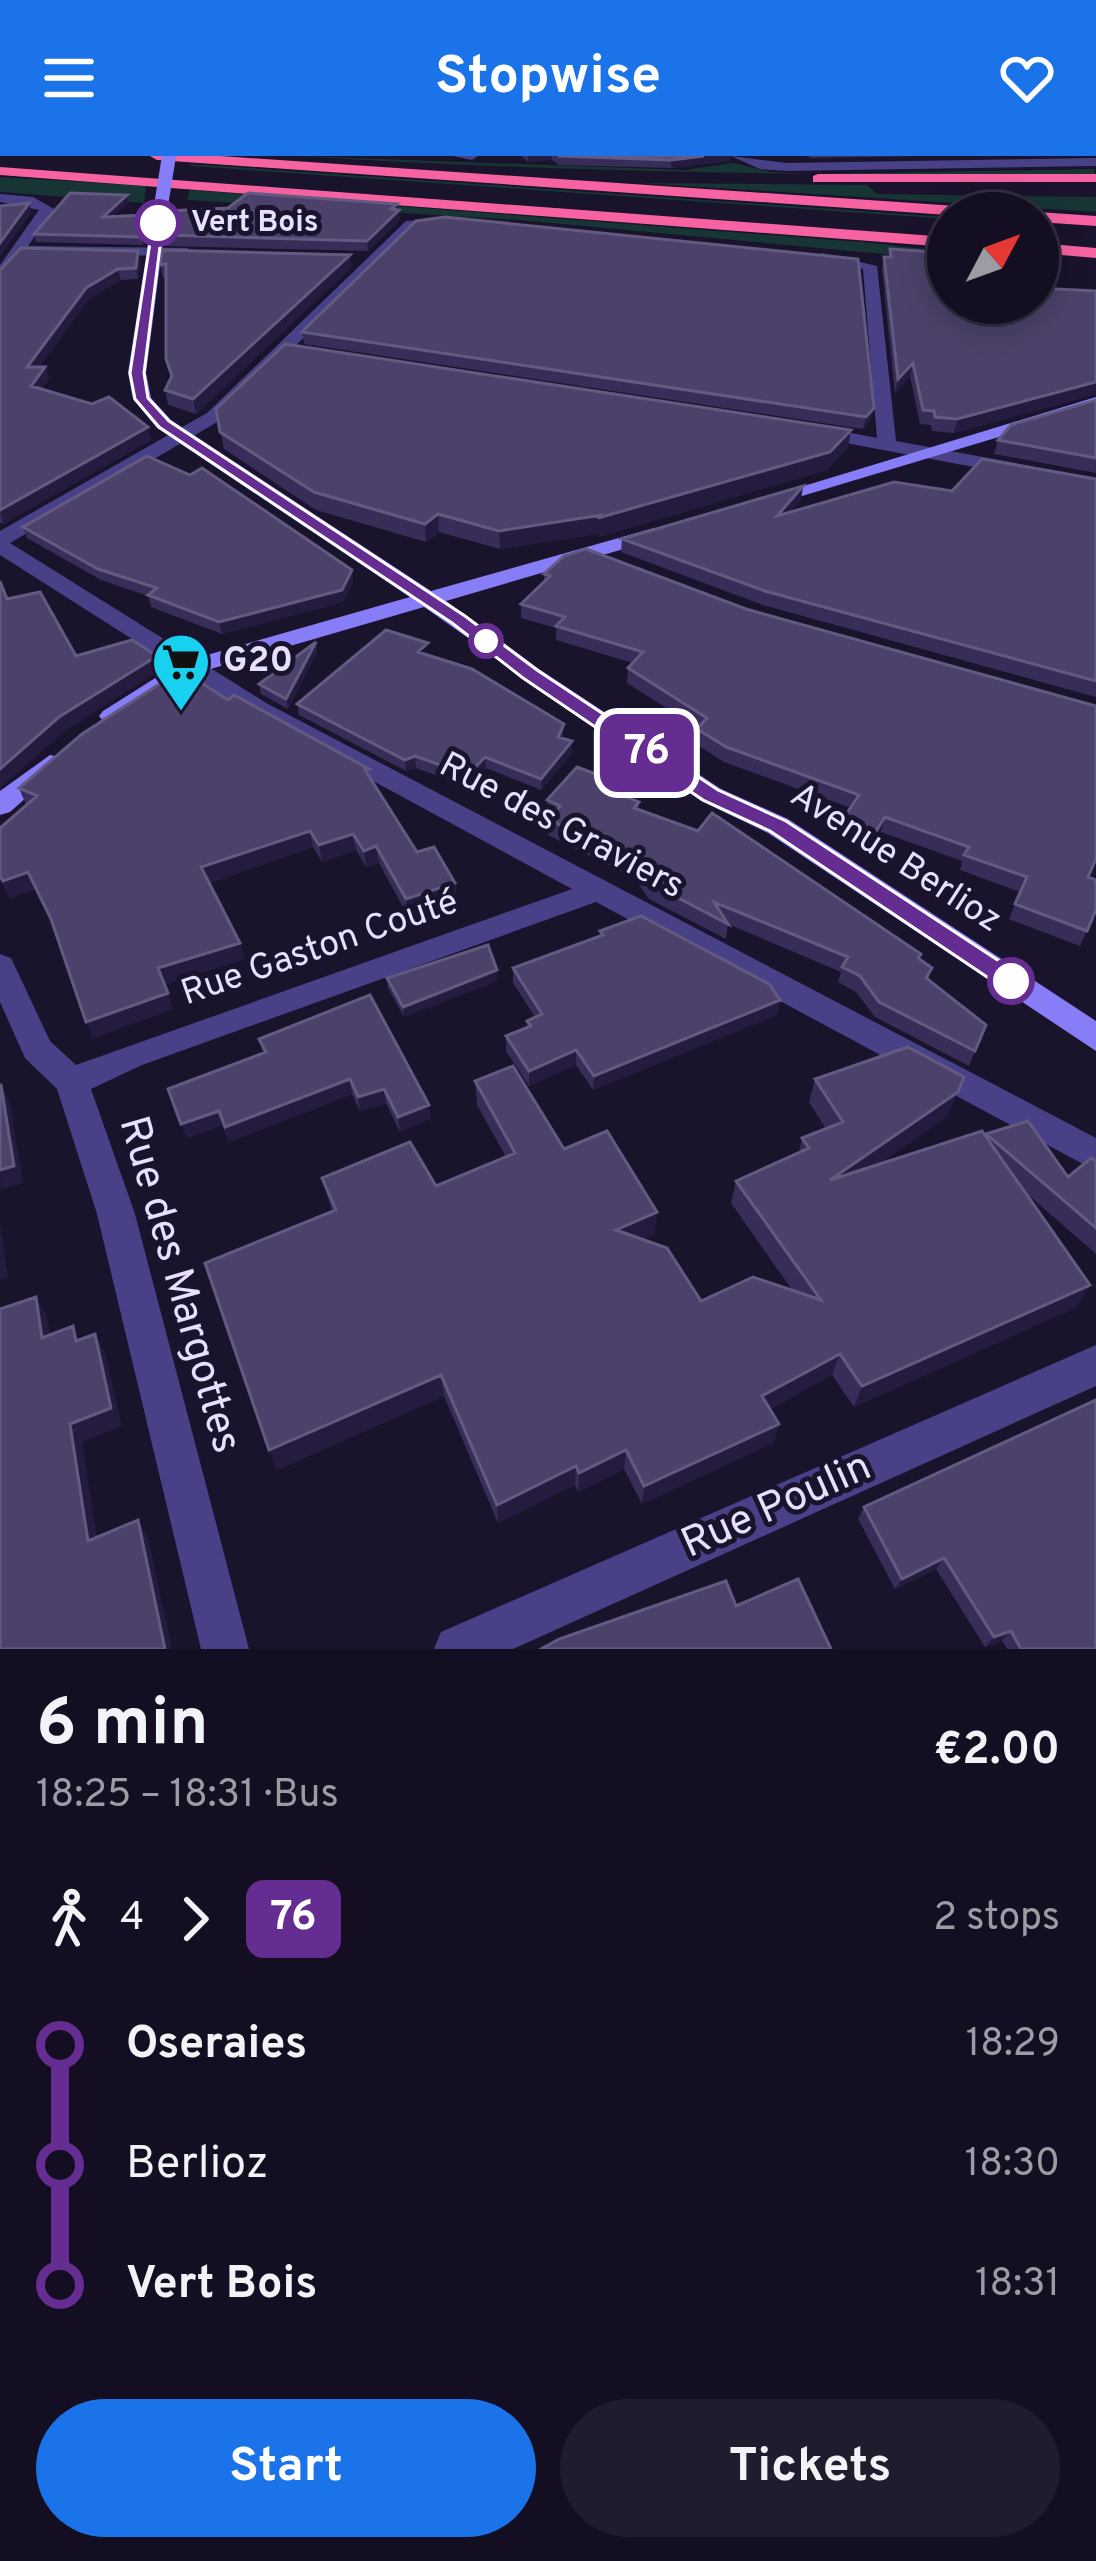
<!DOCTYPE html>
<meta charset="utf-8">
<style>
:root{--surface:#130e21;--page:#201c2e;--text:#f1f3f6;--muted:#9d9ca5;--line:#322e3f;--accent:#1a73e8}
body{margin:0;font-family:Overpass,sans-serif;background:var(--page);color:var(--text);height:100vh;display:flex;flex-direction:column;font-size:45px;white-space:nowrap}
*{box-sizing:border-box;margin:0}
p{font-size:39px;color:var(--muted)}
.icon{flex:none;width:66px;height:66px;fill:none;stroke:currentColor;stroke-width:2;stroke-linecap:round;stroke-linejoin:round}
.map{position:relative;height:1493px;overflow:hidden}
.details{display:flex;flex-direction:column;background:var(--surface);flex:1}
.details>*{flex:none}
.badge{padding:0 24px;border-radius:18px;font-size:42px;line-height:78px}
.needle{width:78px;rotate:49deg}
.fabs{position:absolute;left:927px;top:36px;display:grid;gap:24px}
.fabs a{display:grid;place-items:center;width:132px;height:132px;border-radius:50%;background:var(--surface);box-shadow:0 6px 30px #0003,0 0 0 3px var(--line);font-size:60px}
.map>.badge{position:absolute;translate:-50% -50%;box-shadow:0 0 0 6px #fff}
.legs{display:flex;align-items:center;gap:18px;height:132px;padding:0 36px;font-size:39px}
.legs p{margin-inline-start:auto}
.summary{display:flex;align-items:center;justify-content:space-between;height:204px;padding:0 36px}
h1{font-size:66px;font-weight:700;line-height:90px}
.cta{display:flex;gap:24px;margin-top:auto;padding:24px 36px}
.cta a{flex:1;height:138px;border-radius:72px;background:var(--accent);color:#fff;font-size:48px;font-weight:700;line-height:138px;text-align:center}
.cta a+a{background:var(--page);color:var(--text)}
ul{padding:0 36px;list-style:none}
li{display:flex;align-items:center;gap:42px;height:120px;font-size:45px}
li i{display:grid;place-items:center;width:18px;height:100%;margin:0 15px;background:currentColor}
li i::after{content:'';width:30px;height:30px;margin:-15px;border:9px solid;border-radius:50%;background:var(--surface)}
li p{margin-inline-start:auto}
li:first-child i{background:linear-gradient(#0000 50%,currentColor 0)}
li:last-child i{background:linear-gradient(currentColor 50%,#0000 0)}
header{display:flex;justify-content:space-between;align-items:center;height:156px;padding:0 36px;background:var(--accent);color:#fff;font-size:54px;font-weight:700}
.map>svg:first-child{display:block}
</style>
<header><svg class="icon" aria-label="menu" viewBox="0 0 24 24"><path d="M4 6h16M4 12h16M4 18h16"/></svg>Stopwise<svg class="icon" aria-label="heart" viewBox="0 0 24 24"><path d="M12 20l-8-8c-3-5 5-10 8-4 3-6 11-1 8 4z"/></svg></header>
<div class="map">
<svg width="1096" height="1493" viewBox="0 0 1096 1493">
<rect width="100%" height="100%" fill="#19132c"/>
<!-- green -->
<path fill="#173535" d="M298,0l387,14 48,-7 38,9 42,2 281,-5 2,7c-267,-1 -534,-3 -798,-20z
M190,8l758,53v2l-757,-53z
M0,21l146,9 -2,17 -144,-11z
M639,27l228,2 10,9 219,3v15z
M190,34l684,53 74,9v8l-429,-40 -332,-20z"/>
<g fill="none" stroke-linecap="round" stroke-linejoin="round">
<!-- street -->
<path fill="#484188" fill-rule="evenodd" d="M453,0h25l-6,4z
M731,0l56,7 309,-5v8l-309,5 -27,-2z
M0,38l33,3 21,12 -26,37 159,2 7,4 -7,4 -165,-2 -22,25v-14l39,-55 -39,-8z
M457,61v6l-42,5 -196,193 -209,122 258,161 828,434v33l-500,-269 -454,163 -51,24 44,125 114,435h-48l-104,-435 -40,-125 -32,-31 -25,-56v-48l11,4 39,83 26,24 496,-176 -322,-175 -250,-159v-24l207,-118 199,-192z
M822,97l55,13 19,175 200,37v12l-293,-55v-8l7,-2 67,13 -14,-169 -46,-9z
M1096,1189v41l-583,263h-79l7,-17z"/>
<!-- secondary -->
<path fill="#867df7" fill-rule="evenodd" d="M159,58l7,4 -20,155 5,25 20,22 260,171 223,-63h14v8l-222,65 93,68 182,120 67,30 308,202v30l-328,-218 -67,-32 -277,-194 -227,66 -76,48h-18l-4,-5 4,-5 76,-48 231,-66 -253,-169 -24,-29 -5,-26 24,-155z
M1096,241v11l-324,97 -17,-4z
M50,599l9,2 4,6 -4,6 -49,43 -10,3v-24z"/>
<!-- highway -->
<path fill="#f662a2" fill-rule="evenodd" d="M150,0h70l766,52 8,5 -46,2 -791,-55z
M0,11l948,70v10l-948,-72z
M818,18h278v8h-283v-6z
M1038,56l58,4v10l-58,-4z
M1038,87l58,5v10l-58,-5z"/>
<!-- secondary-bridge -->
<path stroke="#867df7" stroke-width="14" d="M159,62l10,-62"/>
</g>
<!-- wall -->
<path fill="#382d58" d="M521,0h210l-1,5 -59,7 -112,-3 -7,-5 -24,2z
M807,0h111l-107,2z
M129,46l-17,15 33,-2 2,8 -4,22 -107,-3 -2,-8z
M397,48l3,16 -32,31 -201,-5 -2,-11z
M890,93l58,54 148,-12v103l-142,39 -22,-2 -1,-6 -11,-1 -10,-48 -15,17 -13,-124 2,-12h5z
M350,99l1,13 -155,146 -28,-9 -3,-15 6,-12 -5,-19v-81h-3l-3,-13z
M141,106l-3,17 -17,1 -32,19 -50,68h6l4,12 -8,10 107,38 3,13 -148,84 -3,-1v-253z
M302,176l572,76 -3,12 -8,9 -559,-85z
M1096,244v73l-102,-19 4,-14z
M216,253l632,38 -21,23 -229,67v-3l-98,15 -61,-17 -13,10 -110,-32 -92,-61z
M1096,323v218l-333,-92 -142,-53 1,-13 181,-53 -2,13 -11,13 162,-21z
M23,371l330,55 -10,20 -121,32 -71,-27 -3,-11 -47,-16 -74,-42z
M564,400l524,321 8,33 -16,36 -71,-27 11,-27 -60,-22 2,-9 -81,-29 -9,14 -32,-12 3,-15 8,-11 -127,-46 -28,-18 2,-16 -71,-45 1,-15 5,-5 -77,-23v-12l-35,-10v-14l23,-22v-8z
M316,486l1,10 -29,57 -27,-15 -2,-10z
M429,498l135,70 -2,14 10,15 -31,37 -55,-22 -18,19 -52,-19 -10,3 -107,-56 -2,-11z
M228,544l143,80 46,72 38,31 2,17 -49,16 -29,-53 -13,4 -10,-17 -34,12 -9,-15 -104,36 31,60 4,16 -80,26 9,24 -80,29 -39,-110 -19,-39 -25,9 -10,-21 26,-72 -7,-17z
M614,625l-1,11 26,10v7l280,150 13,9 -4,12 58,45 -17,41 -94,-49 -19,-25 -18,-10 3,-10 -113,-48 -2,15 -77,-40 -15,-21 -86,-43v-16l2,-2 -3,-2v-15z
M600,775l180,69 -3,15 -184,75 -17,-25 -47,21 -23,-35v-15l21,-9v-6l8,-4 -22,-34v-15l86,-32z
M497,814v11l-93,36 -16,-29 -1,-10z
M259,883l170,66 1,14 -30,13 -14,-29 -26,8 -8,-17 -123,48 -6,-17 -36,13 -19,-49 95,-35z
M815,923l133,37 -69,48 106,-28 1,-2 82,43 28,-16v93l-71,-62 52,115 -223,100 -22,-32 -62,34 9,15 -6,19 -131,61 -18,-35 -46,23 -3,-7 -77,38 -54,-127 -167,74 55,-258 -10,-34 114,8 70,-29 -29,-52 -2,-24 89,68 93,63 -3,22 -11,5 58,62 91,-11 -61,-87 5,-22 63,-28 3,-15 24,-9 -17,-27z
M864,1351l232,142h-89l-5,-8 -17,6 -49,-78 -41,20 -37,-70z"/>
<!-- shaded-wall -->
<path fill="#241b3f" d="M528,0h24v4l-24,2z
M704,0h27l-1,5 -59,7v-8z
M127,39l2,7 -25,23 -1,-8z
M29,47l2,10 -31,44v-14z
M397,48l3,16 -32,31 -1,-10 24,-32z
M138,95l3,11 -3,17 -2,-11z
M350,99l1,13 -155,146 -3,-15z
M118,113l3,11 -32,19 -58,80 -4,-12 59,-79z
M913,207l-3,13 -15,17 3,-14z
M45,211l4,12 -15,19 -3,-12z
M1096,226v12l-142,39 3,-14z
M874,252l-3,12 -8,9 3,-12z
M148,271l3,13 -148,84 -3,-14z
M851,274l-3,17 -21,23 -229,67v-3l-98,15 -1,-18z
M803,330l-2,13 -26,31 2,-14z
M438,358l1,18 -13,10 -1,-18z
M352,414l1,12 -10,20 -121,32 -3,-12z
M316,486l1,10 -29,57 -2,-10z
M157,500l3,14 -96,62 -64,56v-19l59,-52z
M572,585v12l-31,37v-11z
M415,600l1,12 -10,3 -1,-11z
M485,601l1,11 -18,19v-12z
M885,661l-4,15 -9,14 4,-15z
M310,675l3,16 -107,37 -5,-17z
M353,678l3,16 -34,12 -3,-17z
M376,690l3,17 -13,4 -2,-16z
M28,716l7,17 -25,9 -7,-17z
M455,727l2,17 -49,16 -2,-17z
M240,787l4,16 -80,26 -6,-17z
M497,814v11l-93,36 -1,-10z
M168,837l5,16 -80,29 -7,-16z
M780,844l-3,15 -184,75 1,-14z
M576,894v15l-47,21v-15z
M964,921l-16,39 -125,87 7,-23z
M350,923l2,15 -123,48 -4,-15z
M1,929l9,17 13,81 -23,7z
M384,933l2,14 -26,8 -2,-14z
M429,949l1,14 -30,13 -2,-15z
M219,955l4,14 -36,13 -6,-14z
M657,1056l-3,22 -40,18 2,-22z
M0,1064l8,57 -8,3z
M1090,1129l-13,22 -223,100 8,-21z
M36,1141l11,19 7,41 -12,-19z
M95,1178l10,19 17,73 -40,16 18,115 -12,-16 -18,-117z
M840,1198l-8,21 -76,41 6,-20z
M441,1219l3,21 -167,74 -8,-20z
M779,1268l-6,19 -131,61 2,-18z
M626,1294l-2,19 -46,23 1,-19z
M576,1310l-1,19 -77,38 -1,-18z
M138,1364l10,17 24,112h-7z
M944,1402l-8,11 -41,20 7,-10z
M1011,1475l-9,10 -17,6 9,-10z"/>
<!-- building -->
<path fill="#4b416a" stroke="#635a81" stroke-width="3" d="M558,0h146l-33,4z
M70,37l57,2 -24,22 42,-2 -3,22 -108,-3z
M248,37l149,11 -6,5 8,1 -32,31 -202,-6 3,-24 60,-3z
M29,47l-29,40v-37z
M445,61l413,42 16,149 -8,9 -564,-85 114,-111z
M21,92l117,3 -2,17 -18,1 -32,19 -59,79h18l-14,19 61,18 17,-7 39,30 -148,83v-240z
M890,93l58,4v50h90v-15l58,3v91l-139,37 -22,-2 -1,-6 -11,-1 -10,-47 -15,16 -14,-122h7z
M162,94l188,5 -157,144 -28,-9 7,-14 -6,-17v-95l-6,1z
M285,188l566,86 -21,22 -232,66 4,-3 -103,16 -61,-17 -13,10 -111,-32 -94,-60 -4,-23z
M1096,244v58l-98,-18 13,-15z
M147,300l43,19 12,-7 150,102 -10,20 -123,32 -71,-27 9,-7 -59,-19 -75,-42z
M982,303l114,20v202l-331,-90 -143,-52 181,-53 -26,30 117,-34 58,9z
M586,393l160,60 350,97v153l-8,18 8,3v30l-9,21 -72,-27 12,-27 -63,-22 5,-8 -84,-30 -9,14 -33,-12 16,-24 -133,-48 -29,-18 10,-11 -79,-50 15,-16 -87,-26 9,-9 -44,-13 29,-28 -6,-2 20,-18z
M0,425l7,18 33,-7 36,64 56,-16 25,16 -98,61 -59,52z
M386,474l42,13 -10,9 54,17 92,55 -6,13 14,4 -31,38 -56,-22 -17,18 -53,-19 -10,4 -108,-56z
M316,486l-30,57 -27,-15z
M181,514l47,30 6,-5 135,74 -4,1 52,82 17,-5 21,36 -49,16 -30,-53 -12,5 -11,-17 -34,11 -9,-14 -109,36 39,76 -82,25 10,25 -82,29 -35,-103 -23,-47 -25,9 -3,-5v-48l37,-32 -18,-8 63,-54z
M577,611l37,14 -7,8 32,13 -5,6 64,23 14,-18 209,141 -3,4 14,10 -6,10 60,47 -11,26 -96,-49 -19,-26 -18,-9 6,-10 -134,-55 14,22 -78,-41 -15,-20 -87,-44 12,-13 -13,-6z
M641,760l128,68 11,16 -186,76 -18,-26 -47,21 -23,-35 25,-10 -4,-5 15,-7 -29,-46 90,-33 -3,-4z
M488,789l9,25 -94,37 -16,-29z
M370,839l59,110 -31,12 -14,-28 -26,8 -8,-18 -125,48 -6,-16 -38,13 -13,-35 98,-37 -7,-13z
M908,891l56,30 -6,15 -128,88 152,-49 108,154 -228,101 -22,-32 -78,42 17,28 -135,62 -18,-36 -47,23 -3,-7 -79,39 -56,-130 -172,75 -64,-187 131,-53 -14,-32 88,-36 26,44 79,-33 -40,-72 38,-15 51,83 43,-18 50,81 -41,18 51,18 34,53 52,-24 68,23 -85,-119 73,-33 -7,-10 41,-16 -28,-43z
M1,929l13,81 -14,4v-85z
M1028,965l40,56 23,-19 5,3v67l-110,-94z
M36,1141l6,41 31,-12 3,15 19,-7 16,74 -41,16 18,117 50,-21 27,129h-165v-340z
M1096,1244v249h-75l-10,-18 -17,6 -50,-79 -42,21 -38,-72z
M798,1423l33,70h-290l18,-10 167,-58 10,25z"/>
<!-- line-1 -->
<path fill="#652d91" stroke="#fff" stroke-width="3" d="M158,64l5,3 -19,150 4,25 21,23 296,195 72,54 181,120 68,31 233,153 4,7 -4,6h-17l-232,-156 -67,-31 -180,-122 -71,-55 -293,-196 -24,-28 -5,-26 23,-150z"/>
<!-- icons -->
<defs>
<symbol id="supermarket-pin" viewBox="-11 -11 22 30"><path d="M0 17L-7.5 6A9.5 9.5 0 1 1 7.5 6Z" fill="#18d1f1" stroke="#19132c"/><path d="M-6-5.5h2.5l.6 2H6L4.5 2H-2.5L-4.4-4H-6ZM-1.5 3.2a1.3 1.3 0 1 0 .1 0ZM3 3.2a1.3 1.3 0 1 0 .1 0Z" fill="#111"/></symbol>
</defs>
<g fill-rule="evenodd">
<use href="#supermarket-pin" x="148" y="473" width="66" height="90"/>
</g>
<!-- markers -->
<g fill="#fff" stroke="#652d91" stroke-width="6">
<circle cx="158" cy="67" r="21"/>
<circle cx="486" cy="485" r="15"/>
<circle cx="1011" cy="825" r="21"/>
</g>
<g text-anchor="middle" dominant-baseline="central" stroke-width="10" stroke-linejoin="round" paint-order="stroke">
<!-- far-stop labels -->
<g font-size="30" font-weight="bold" fill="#e5e0fd" stroke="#19132c" text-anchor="start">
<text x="191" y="67">Vert Bois</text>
</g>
<!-- poi labels -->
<g font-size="36" font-weight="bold" fill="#e5e0fd" stroke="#19132c" text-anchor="start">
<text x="223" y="506">G20</text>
</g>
<!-- street labels -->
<g font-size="36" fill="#e5e0fd" stroke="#19132c">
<text transform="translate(561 671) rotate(28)">Rue des Graviers</text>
<text transform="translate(895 703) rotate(33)">Avenue Berlioz</text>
<text transform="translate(320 793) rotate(-19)">Rue Gaston Couté</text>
</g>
<!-- near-street labels -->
<g font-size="42" fill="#e5e0fd" stroke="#19132c">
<text transform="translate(178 1129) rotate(74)">Rue des Margottes</text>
<text transform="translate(777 1351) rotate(-24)">Rue Poulin</text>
</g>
</g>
</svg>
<div class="fabs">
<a><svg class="needle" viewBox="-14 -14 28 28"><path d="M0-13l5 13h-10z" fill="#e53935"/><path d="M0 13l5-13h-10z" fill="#9d9ca5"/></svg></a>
</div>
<b class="badge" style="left:647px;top:597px;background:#652d91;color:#fff">76</b>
</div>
<section class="details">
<div class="summary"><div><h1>6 min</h1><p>18:25 – 18:31 · Bus</p></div><b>€2.00</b></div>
<div class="legs"><svg class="icon" aria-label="walk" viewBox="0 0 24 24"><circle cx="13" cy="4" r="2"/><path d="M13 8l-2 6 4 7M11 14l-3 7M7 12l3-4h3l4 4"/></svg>4<svg class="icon" aria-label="forward" viewBox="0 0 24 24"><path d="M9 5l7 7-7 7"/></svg><b class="badge" style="background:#652d91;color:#fff">76</b><p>2 stops</p></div>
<ul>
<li><i style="color:#652d91"></i><b>Oseraies</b><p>18:29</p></li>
<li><i style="color:#652d91"></i><span>Berlioz</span><p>18:30</p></li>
<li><i style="color:#652d91"></i><b>Vert Bois</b><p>18:31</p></li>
</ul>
<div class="cta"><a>Start</a><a>Tickets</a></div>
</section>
